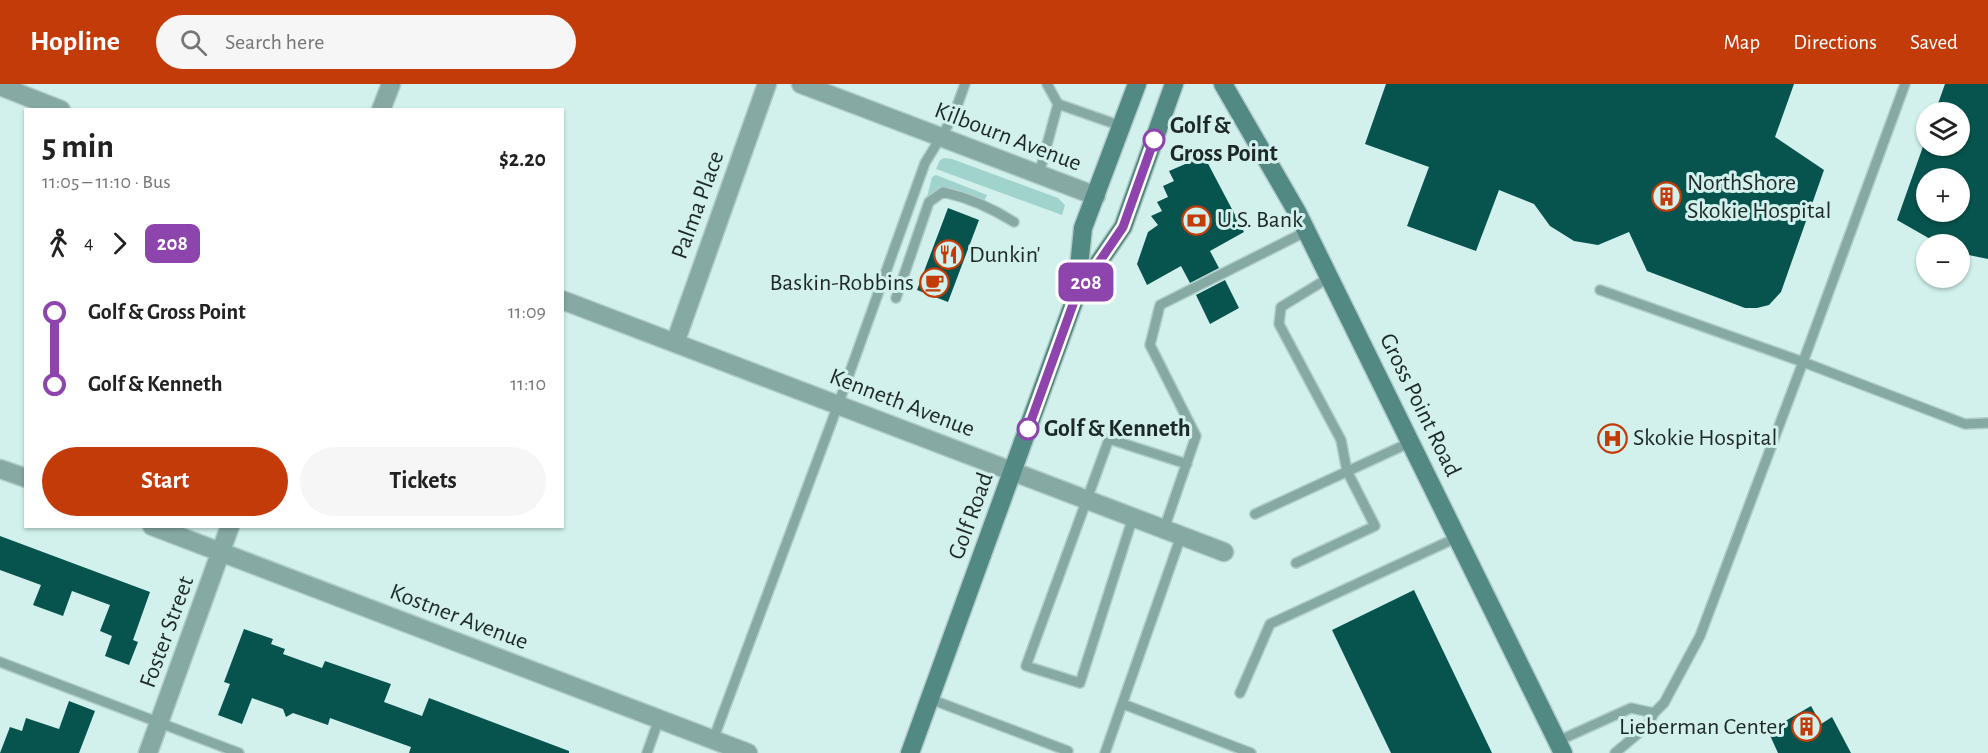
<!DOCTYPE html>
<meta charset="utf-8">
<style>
:root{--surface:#fff;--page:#f6f6f6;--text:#222;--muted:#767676;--accent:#c33b09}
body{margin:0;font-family:"Alegreya Sans",sans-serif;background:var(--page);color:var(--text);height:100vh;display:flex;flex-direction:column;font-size:22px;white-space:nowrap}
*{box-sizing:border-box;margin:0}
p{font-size:20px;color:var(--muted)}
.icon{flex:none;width:33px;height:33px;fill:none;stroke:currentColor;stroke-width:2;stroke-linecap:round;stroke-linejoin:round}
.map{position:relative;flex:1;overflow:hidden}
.sheet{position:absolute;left:24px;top:24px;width:540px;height:420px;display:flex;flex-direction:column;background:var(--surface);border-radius:0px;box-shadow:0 2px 4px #0004}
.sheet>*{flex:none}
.badge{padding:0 12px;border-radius:9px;font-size:21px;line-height:39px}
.controls{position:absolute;left:1916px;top:18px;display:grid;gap:12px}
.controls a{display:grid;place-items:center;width:54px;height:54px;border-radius:50%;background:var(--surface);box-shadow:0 2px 4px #0004;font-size:30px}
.map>.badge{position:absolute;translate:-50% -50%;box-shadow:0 0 0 3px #fff}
.legs{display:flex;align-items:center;gap:9px;height:66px;padding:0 18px;font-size:20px}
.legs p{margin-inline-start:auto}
.overview{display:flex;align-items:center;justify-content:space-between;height:102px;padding:0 18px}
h1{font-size:33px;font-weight:700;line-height:45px}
.action{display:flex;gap:12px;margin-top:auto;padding:12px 18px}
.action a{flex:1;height:69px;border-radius:36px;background:var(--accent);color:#fff;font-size:24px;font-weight:700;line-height:69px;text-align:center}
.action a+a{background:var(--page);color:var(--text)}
ul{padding:0 18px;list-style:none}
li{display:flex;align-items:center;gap:21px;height:72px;font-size:22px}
li i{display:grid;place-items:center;width:9px;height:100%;margin:0 8px;background:currentColor}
li i::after{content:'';width:15px;height:15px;margin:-8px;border:4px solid;border-radius:50%;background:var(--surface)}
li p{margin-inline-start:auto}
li:first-child i{background:linear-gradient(#0000 50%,currentColor 0)}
li:last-child i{background:linear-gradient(currentColor 50%,#0000 0)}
header{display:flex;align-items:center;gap:36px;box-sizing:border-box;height:84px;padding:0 30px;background:var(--accent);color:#fff}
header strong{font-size:28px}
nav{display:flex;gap:33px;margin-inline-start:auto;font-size:21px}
.search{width:420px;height:54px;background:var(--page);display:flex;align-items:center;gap:15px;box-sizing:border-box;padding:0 21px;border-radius:33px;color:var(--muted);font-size:22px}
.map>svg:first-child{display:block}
</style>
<header>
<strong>Hopline</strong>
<div class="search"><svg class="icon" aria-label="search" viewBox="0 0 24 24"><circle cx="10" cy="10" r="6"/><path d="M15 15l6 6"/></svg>Search here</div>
<nav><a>Map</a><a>Directions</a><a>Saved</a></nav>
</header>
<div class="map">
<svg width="1988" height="669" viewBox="0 0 1988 669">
<rect width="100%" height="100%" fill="#d2f1ed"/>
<!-- green -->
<path fill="#a1d3cd" d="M944,74l8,1 106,39 7,7 -3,10 -126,-46 4,-9z
M936,91l51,20 -3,6c-20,-7 -35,-20 -54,-4h-3l5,-20z"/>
<!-- building -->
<path fill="#07544e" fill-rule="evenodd" d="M1386,0h408l-19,53 49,33 -43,122 -12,13 -12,3h-12l-98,-37 -18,-39 -31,13 -24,-4 -24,-15 -16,-22 -35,-14 -23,61 -69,-25 22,-59 -64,-23z
M1945,0h43v175l-29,-6v-9h-20l-42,-24 29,-82v8h33v-34h-24zM1926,94h33v34h-33z
M1204,72l40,76 -34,19 9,17 -29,15 -9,-17 -34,19 -10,-21 11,-32 10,-7 -7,-9 11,-5 -5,-9 11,-5 -5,-11 11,-5 -5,-10z
M948,124l31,12 -31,82 -31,-12z
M1225,196l14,28 -29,16 -14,-29z
M0,452l150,56 -17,48 5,2 -9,23 -24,-9 7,-20 -12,-5 10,-26 -38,-14 -9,25 -30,-11 8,-20 -41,-15z
M1414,506l78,163h-101l-59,-123z
M244,545l29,10 -2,5 14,5 -2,5 39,14 3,-7 66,23 -7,18 38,14 7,-18 140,53v2h-160l2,-6 -81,-29 -2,7 -35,-12 -7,4 -3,-8 -31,-11 -10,26 -24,-9 12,-31 -6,-2z
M69,617l26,10 -16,42h-79l10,-26 12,4 4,-13 33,11z
M1811,622l10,18 11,-7 19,36h-73l-10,-22z"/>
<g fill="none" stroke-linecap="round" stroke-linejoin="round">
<defs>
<path id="lane" d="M1047,0l11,20 63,22
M1039,90l19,-70
M1600,206l203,72 162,62 23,-1
M896,214l33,-96 14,-10c26,6 49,16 71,30
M1255,430l156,-72
M1133,433l-53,166 -54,-17 83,-227 78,25
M1164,445l32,-93 -46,-91 10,-40 147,-74
M1296,479l79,-37 -28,-55 -6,-31 -62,-116 2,-17 49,-30
M0,578l239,91
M1240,609l30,-69 188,-87
M930,615l138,52 -1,2
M1123,620l128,49
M713,656l125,-335 87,-242 28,-46 12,-33
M1558,657l73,-33 23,5
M647,669l12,-34
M1105,669l76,-217
M1615,669l32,-27 7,-13 10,-10 36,-67 103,-274 102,-278"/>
<path id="street" d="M801,0l295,112
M0,2l61,24
M381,26l10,-26
M562,216l662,252
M675,259l92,-259
M0,385l26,9
M152,442l596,227
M148,669l82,-227"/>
<path id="secondary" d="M1223,0l74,128 266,541
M1077,210l46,-67 51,-143
M910,669l166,-457 7,-68 54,-144"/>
</defs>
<!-- lane casing -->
<use href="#lane" stroke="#b1cdca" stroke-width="12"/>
<!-- street casing -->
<use href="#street" stroke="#b1cdca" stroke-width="21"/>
<!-- secondary casing -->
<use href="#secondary" stroke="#b1cdca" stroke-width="21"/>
<!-- lane -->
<use href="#lane" stroke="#86a9a4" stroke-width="9"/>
<!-- street -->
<use href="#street" stroke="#86a9a4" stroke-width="18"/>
<!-- secondary -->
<use href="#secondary" stroke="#538983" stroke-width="18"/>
</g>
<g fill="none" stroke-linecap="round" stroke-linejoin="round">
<defs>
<path id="line-1" d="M1028,345l48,-133 47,-69 31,-87"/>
</defs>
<!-- line-1 casing -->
<use href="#line-1" stroke="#fff" stroke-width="14"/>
<!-- line-1 -->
<use href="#line-1" stroke="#8e44ad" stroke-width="9"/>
</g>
<!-- icons -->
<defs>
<symbol id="building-ring" viewBox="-11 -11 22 22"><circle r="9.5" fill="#d2f1ed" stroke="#c33b09" stroke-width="1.5"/><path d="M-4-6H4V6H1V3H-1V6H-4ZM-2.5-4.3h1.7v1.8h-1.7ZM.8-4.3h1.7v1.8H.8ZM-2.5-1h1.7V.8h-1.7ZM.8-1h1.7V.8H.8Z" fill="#c33b09"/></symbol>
<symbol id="bank-ring" viewBox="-11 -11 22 22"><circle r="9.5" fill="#d2f1ed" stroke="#c33b09" stroke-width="1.5"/><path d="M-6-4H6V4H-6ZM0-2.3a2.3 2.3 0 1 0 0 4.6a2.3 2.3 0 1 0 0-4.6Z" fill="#c33b09"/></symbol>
<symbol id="restaurant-ring" viewBox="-11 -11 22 22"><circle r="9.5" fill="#d2f1ed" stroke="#c33b09" stroke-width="1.5"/><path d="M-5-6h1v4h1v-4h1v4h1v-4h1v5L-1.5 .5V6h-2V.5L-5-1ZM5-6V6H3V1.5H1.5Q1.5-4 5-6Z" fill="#c33b09"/></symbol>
<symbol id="cafe-ring" viewBox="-11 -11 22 22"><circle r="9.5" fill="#d2f1ed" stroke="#c33b09" stroke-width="1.5"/><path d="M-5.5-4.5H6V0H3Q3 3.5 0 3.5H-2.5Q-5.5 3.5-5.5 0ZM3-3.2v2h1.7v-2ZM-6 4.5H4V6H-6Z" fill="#c33b09"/></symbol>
<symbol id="hospital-ring" viewBox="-11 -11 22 22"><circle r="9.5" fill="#d2f1ed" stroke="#c33b09" stroke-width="1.5"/><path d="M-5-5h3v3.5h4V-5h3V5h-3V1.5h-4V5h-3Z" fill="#c33b09"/></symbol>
</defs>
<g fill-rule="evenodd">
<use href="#building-ring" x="1650" y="96" width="33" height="33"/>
<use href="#bank-ring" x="1180" y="120" width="33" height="33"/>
<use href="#restaurant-ring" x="932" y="154" width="33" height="33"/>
<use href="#cafe-ring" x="918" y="182" width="33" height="33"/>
<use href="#hospital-ring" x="1596" y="338" width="33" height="33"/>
<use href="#building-ring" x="1790" y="626" width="33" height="33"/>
</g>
<!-- markers -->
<g fill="#fff" stroke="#8e44ad" stroke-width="3">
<circle cx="1154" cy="56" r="10"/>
<circle cx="1028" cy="345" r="10"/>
</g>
<g text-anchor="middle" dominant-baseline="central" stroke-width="6" stroke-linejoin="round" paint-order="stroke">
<!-- stop labels -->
<g font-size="24" font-weight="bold" fill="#1d2928" stroke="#d2f1ed" text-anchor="start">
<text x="1170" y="42">Golf &amp;<tspan x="1170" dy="28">Gross Point</tspan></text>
<text x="1044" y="345">Golf &amp; Kenneth</text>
</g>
<!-- street labels -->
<g font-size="24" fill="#1d2928" stroke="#d2f1ed">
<text transform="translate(1008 53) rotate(21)">Kilbourn Avenue</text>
<text transform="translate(698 121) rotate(-70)">Palma Place</text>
<text transform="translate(902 319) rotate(21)">Kenneth Avenue</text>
<text transform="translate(1420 321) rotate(64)">Gross Point Road</text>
<text transform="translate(971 432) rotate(-70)">Golf Road</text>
<text transform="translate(459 533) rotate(21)">Kostner Avenue</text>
<text transform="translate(167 548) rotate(-70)">Foster Street</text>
</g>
<!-- poi labels -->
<g font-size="24" fill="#1d2928" stroke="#d2f1ed" text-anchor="start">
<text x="1687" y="99">NorthShore<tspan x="1687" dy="28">Skokie Hospital</tspan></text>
<text x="1217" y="136">U.S. Bank</text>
<text x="969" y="171">Dunkin'</text>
<text x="914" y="199" text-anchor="end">Baskin-Robbins</text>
<text x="1633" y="354">Skokie Hospital</text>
<text x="1785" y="643" text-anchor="end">Lieberman Center</text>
</g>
</g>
</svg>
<div class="controls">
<a><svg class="icon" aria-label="layers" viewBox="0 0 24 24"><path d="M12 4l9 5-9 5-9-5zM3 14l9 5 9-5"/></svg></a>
<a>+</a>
<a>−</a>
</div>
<b class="badge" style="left:1086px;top:198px;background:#8e44ad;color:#fff">208</b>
<section class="sheet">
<div class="overview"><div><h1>5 min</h1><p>11:05 – 11:10 · Bus</p></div><b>$2.20</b></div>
<div class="legs"><svg class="icon" aria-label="walk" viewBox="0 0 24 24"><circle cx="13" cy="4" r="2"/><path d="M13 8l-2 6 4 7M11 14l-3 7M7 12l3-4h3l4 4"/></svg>4<svg class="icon" aria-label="forward" viewBox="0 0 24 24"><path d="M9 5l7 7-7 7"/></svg><b class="badge" style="background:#8e44ad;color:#fff">208</b></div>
<ul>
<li><i style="color:#8e44ad"></i><b>Golf &amp; Gross Point</b><p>11:09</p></li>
<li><i style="color:#8e44ad"></i><b>Golf &amp; Kenneth</b><p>11:10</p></li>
</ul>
<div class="action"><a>Start</a><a>Tickets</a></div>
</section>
</div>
